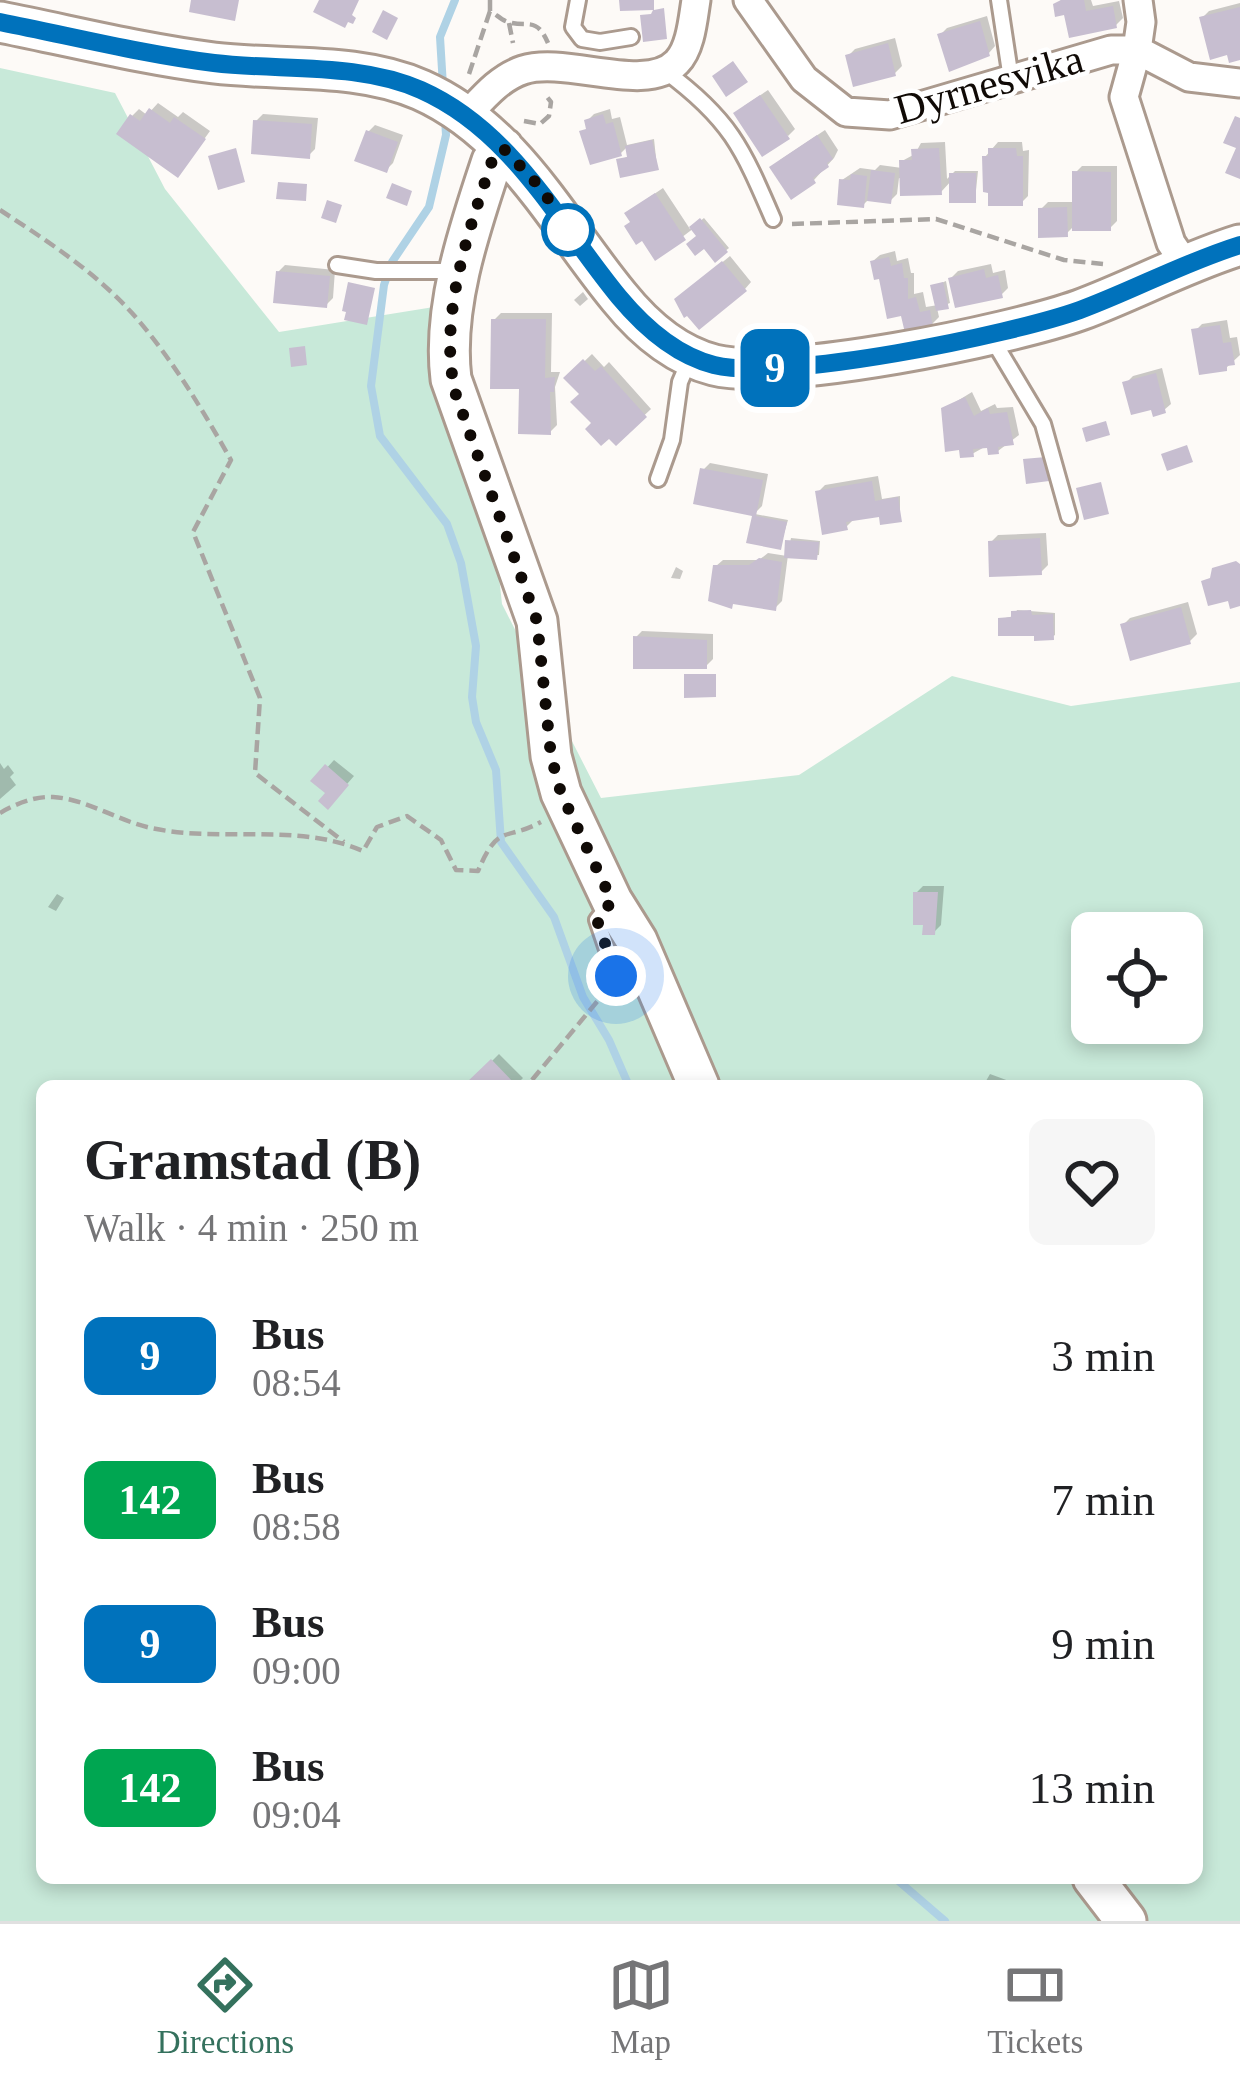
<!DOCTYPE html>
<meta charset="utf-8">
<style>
:root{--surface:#fff;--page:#f6f6f6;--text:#202124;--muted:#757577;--line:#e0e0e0;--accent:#34715d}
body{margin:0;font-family:"Times New Roman",serif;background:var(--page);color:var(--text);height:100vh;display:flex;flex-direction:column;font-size:45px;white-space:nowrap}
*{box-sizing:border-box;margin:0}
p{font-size:39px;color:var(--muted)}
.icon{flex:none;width:66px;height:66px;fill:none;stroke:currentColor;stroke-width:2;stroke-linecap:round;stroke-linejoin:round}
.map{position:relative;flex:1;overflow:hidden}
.side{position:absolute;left:36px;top:1080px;width:1167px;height:804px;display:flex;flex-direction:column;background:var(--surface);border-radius:18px;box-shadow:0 6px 18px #0003}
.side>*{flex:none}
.badge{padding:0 24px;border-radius:18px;font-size:42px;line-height:78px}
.controls{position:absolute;left:1071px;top:912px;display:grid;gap:24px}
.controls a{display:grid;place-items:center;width:132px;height:132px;border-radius:18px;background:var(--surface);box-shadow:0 6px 18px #0003;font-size:60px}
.you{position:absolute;width:60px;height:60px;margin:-30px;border:9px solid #fff;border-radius:50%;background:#1a73e8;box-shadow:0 0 0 18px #1a73e833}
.map>.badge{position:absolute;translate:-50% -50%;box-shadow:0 0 0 6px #fff}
.round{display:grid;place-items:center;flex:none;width:126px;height:126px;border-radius:18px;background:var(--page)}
.head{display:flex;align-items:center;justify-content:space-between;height:204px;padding:0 48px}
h1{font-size:57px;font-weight:700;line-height:90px}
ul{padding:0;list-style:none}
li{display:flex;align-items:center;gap:36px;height:144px;padding:0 48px}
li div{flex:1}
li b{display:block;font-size:45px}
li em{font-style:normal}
li .badge{min-width:132px;font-weight:700;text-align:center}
.tab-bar{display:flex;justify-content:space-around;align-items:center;height:168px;border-top:3px solid var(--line);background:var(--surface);font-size:33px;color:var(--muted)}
.tab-bar a{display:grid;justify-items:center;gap:6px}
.tab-bar .selected{color:var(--accent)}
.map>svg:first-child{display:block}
</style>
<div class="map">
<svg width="1240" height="1921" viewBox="0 0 1240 1921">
<rect width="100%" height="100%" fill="#fdfaf7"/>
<!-- green -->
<path fill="#c8e9d9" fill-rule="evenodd" d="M0,68l115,25 50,96 114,143 161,-26 46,150 16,148 99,194 198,-23 153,-99 119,30 169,-24v1239h-1240zM1092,933h90v90h-90zM42,1086h1155v792h-1155z"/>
<!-- shadow -->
<path fill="#0003" d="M1061,0h30l2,6 26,-5 4,17 -7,7 -60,-20z
M1240,3v54l-38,-39 7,-7z
M987,16l8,30 -6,7 -49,-18 7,-7z
M895,38l7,28 -7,7 -47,-17 7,-7z
M768,90l27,39 -7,7 -44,-30z
M158,103l20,14 5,-5 27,19 -26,36 -52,-51 7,-7 8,6z
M610,109l2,10 8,-2 7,28 27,-6 3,28 -38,-7 11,-4 -2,-10 -7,7 -32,-27 -2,-5 7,-7z
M263,114l55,4 -3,31 -7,7 -52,-35z
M375,125l28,10 -10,28 -7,7 -18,-38z
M825,130l13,20 -4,8 -20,22 -22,15 -12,-35z
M945,142l2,37 8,-8h23l-3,29 -23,-20 -11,12 -42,-14 -2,16 -7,7 -21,-2 -6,6 -21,-25 18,-12 15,2 5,-5 22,3v-7l13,-7 6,-11z
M998,142h24l1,9 6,-1 -1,46 -7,7 -36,-46z
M1082,166h35v55l-7,7h-38l-6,6 -25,-25 7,-7h27v-29z
M663,188l27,41 14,-11 25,30 -14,11 -21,-31 -38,29 -23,-36 2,-14z
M895,251l2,10 11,-3 3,15h3v21l9,-2 3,15 12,-2 -4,-19 12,-5 4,22 -13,5 2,9 -7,7 -29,-12 -30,-51 7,-6z
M730,256l21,26 -6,7 -60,4z
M991,264l2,9 12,-3 3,18 -7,7 -50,-17 7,-7z
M285,265l50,5 -2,28 -7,7 -48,-33z
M583,292l5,7 -8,7 -6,-6z
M501,313h51l-1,59h9l-5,15 2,38 -7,7 -28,-46 -28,-66z
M1227,320l3,18 7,-1 3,18 -14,13 -31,-37 7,-7z
M592,354l12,13 5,-5 42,47 -35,33 -21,-19 -12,-29 -16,-16z
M1162,368l9,36 -7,6 -38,-27 7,-7z
M972,392l9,19 14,-7 2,4 16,-1 6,28 -21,16 -8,-7 -18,10 -11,-7 -17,-38z
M710,463l58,11 -6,32 -7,7 -52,-43z
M878,476l4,23 18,-3v23l-20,-9 -27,10 -7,7 -28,-35 7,-7z
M755,514l33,6 -8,27 -31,-7z
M1046,533l2,32 -7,7 -50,-30 7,-7z
M791,538l29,3 -1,14h-31l-6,46 -7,7 -59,-42 7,-6h36l9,-7 19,3z
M676,567l7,4 -3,8 -9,-1z
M1188,602l9,32 -7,7 -67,-16 7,-7z
M1017,610l38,3v22l-3,2 -51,-18 13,-3z
M642,631l71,3v25l-7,7 -70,-29z
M334,760l20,16 -26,30 1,-13 -14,-12z
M0,763l4,6 4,-4 6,8 -4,4 6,8 -16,14z
M923,886h21l-3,39 -7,7 -18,-39z
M57,894l7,4 -8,13 -8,-4z
M499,1054l24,24 -6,6 3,2h-47l-3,-3z
M990,1074l19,7 -2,5h-24z"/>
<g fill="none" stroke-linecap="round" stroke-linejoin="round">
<!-- stream -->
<path stroke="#afd2e5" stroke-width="8" d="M443,86l-3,-49 15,-37
M445,119l1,16 -17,72 -37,55 -8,23 -13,101 9,50 67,88 14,39 15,83 -4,51 4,25 20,48 5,72 53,75 29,80 26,43 20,46
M895,1878l50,43"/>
</g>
<!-- building -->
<path fill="#c7bed0" d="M191,0h48l-4,21 -46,-9z
M319,0h40l-7,15 4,3 -3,6 -5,-2 -3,6 -32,-16z
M619,0h35v10l10,-2 3,31 -24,3 -3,-27 11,-1 2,-4 -33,1z
M1061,0h23l2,11 27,-5 4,22 -48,10 -5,-23 -9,2 -2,-13z
M1240,7v53l-11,3 -2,-8 -17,5 -11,-43z
M383,10l15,8 -11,22 -15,-8z
M980,21l10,35 -41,16 -12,-38z
M888,43l8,33 -43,11 -8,-32z
M733,61l15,21 -22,15 -14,-21z
M760,95l30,44 -28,18 -29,-44z
M149,108l21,15 4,-6 32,22 -28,39 -62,-44 14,-20 10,7z
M603,114l3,10 7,-2 9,34 -32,9 -11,-34 7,-2 -2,-9z
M1235,116l5,2v61l-15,-6 11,-25 -13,-5z
M253,120l59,4 -2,35 -59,-5z
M366,130l32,12 -11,31 -33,-12z
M817,135l16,24 -6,4 2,4 -16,11 3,5 -25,17 -22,-33z
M652,140l7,30 -39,8 -4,-19 11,-2 -2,-11z
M236,148l9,34 -27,8 -10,-34z
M939,148l3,47 -42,1 -1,-36h13l-1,-11z
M988,148h28l1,8h6v50h-35v-13l-5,-1 -1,-36h6z
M871,170l24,3 -4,31 -24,-3z
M1072,171l39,1v59h-39z
M949,173h27v30h-27z
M851,174l16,2 -3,32 -27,-3 2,-26 11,1z
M278,182l29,2 -1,17 -30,-2z
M392,183l20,8 -5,15 -21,-8z
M655,193l31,47 -31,21 -13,-20 -6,4 -12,-19 6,-4 -6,-9z
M327,200l15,5 -6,18 -15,-5z
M1067,207l1,30 -30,1v-30z
M700,218l28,34 -13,11 -11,-14 -9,7 -9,-12 10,-8 -7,-9z
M889,257l2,9 11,-3 2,15h4v21l8,-2 4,15 10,-2 3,17 -28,6 -4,-17 -14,3 -8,-40 -5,1 -4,-19z
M722,261l25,30 -48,39 -12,-14 -3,2 -10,-19z
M984,269l2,9 12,-3 5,23 -48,10 -7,-30z
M276,271l54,5 -3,32 -54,-5z
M348,282l27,6 -8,37 -23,-5 2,-8 -4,-1z
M943,282l6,27 -13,2 -6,-26z
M491,319h55l-1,59 10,-1 -1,15h-4l1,43 -33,-1 1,-45h-29z
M1220,325l3,18 8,-1 4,23 -8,1v5l-28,4 -8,-46z
M305,346l2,19 -16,2 -2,-19z
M583,359l12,12 6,-5 46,51 -31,29 -7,-7 -8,7 -16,-17 6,-6 -21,-21 9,-8 -16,-16z
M1156,373l10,40 -13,4 -2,-7 -20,5 -9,-33z
M965,397l9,19 14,-8 2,6 17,-2 7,33 -16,2 1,7 -11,1 -1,-7 -14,1 1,8 -14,1 -1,-8 -14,2 -4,-44z
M1106,421l4,14 -24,7 -4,-14z
M1187,445l6,17 -26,9 -6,-17z
M1046,457l3,24 -23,3 -3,-25z
M700,468l63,12 -7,36 31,6 -6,28 -35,-7 6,-27 -59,-12z
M872,481l3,20 23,-4 4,25 -22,3 -1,-8 -33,5 2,8 -26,5 -7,-44z
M1101,482l8,32 -25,6 -8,-32z
M1040,538l2,37 -53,2 -1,-36z
M785,540l34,2 -2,18 -33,-2z
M759,558l23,4 -6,49 -43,-7 -1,5 -24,-8 5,-36h36z
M1236,561l4,3v42l-10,3 -2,-8 -20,5 -7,-25 9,-3 2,-10z
M1181,607l10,37 -61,17 -10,-37z
M1031,610l1,5 21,-1 1,26 -20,1v-5h-36v-18l13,-1v-6z
M633,636l74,4v29h-74z
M684,674h32v23l-32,1z
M325,764l24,21 -21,25 -10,-9 7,-8 -15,-12z
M913,892h25l-3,43h-13l1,-10h-10z
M491,1059l26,27h-49l-2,-3z"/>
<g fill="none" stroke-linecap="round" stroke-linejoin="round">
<defs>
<path id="service" d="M578,0l-5,27 9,12 18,3 31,-5
M999,0l12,79
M665,71c65,48 77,76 108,148
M337,265l39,6h80
M991,337l52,87 26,93
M658,479l14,-39 8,-58 9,-21
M609,905l-12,15 19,56"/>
<path id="minor" d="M748,0l56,79 42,33 44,3 221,-65h26l52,27 51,6
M1138,0l3,22 -4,28 -13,47 47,146 15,22
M466,116c17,-18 33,-38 57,-46 44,-14 123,25 154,-8 14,-14 16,-44 19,-62"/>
<path id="secondary" d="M0,22c71,14 142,32 214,41 67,8 144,-1 207,27 92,41 137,133 198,207 25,31 56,58 95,68 68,17 296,-30 366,-55 54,-20 105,-48 160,-65
M503,148l-11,13c-22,66 -50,147 -41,218l86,242 14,135 10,37 51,108 25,40 62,145
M1093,1878l33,43"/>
</defs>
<!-- service casing -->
<use href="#service" stroke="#ab9a8e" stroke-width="20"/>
<!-- minor casing -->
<use href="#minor" stroke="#ab9a8e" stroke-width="33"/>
<!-- secondary casing -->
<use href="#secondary" stroke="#ab9a8e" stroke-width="45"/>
<!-- path -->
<path stroke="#a9a5a2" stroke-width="4.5" stroke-dasharray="12 6" stroke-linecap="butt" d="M490,0v11c6,3 11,9 18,11 21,6 28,-6 40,21
M509,23l4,20
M469,74l21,-63
M524,121l16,3 9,-8 2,-14 -7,-9
M0,210c46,30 95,62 132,103 39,44 70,96 99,147l-38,72 67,166 -5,75 89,69
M792,224l144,-5 128,41 39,4
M0,813c15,-9 35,-17 53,-16 34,2 65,24 98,31 69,15 146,-6 212,23l14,-24 30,-11 34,24 15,30 22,1c21,-49 26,-29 63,-49
M532,1080l73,-88"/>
<!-- service -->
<use href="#service" stroke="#fff" stroke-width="14"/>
<!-- minor -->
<use href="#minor" stroke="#fff" stroke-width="27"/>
<!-- secondary -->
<use href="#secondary" stroke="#fff" stroke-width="39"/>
</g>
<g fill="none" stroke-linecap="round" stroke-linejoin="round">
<defs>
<path id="line" d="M0,22c71,14 142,32 214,41 67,8 144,-1 207,27 92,41 137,133 198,207 25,30 56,58 95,68 68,17 296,-30 366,-55 54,-20 105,-48 160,-65"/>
</defs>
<!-- line casing -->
<use href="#line" stroke="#fff" stroke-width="27"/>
<!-- line -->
<use href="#line" stroke="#0072bc" stroke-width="18"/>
<!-- walk -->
<path stroke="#100a06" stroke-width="12" stroke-dasharray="0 21.6" d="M568,230l2,2 -29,-44 -38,-40 -11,13c-24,71 -55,160 -36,234l81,226 14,135 10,37 51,108 -15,19 19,56"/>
</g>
<!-- markers -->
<circle fill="#fff" stroke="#0072bc" stroke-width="6" cx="568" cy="230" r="24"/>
<g text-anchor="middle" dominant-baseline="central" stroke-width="9" stroke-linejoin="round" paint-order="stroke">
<!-- street labels -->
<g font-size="42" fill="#100a06" stroke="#fff">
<text transform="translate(989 84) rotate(-16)">Dyrnesvika</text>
</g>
</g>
</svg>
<div class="controls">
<a><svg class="icon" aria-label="locate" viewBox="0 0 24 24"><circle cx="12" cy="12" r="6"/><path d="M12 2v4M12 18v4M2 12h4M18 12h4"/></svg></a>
</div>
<div class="you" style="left:616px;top:976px"></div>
<b class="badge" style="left:775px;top:368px;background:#0072bc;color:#fff">9</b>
<section class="side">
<div class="head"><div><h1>Gramstad (B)</h1><p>Walk · 4 min · 250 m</p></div><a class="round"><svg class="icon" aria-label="heart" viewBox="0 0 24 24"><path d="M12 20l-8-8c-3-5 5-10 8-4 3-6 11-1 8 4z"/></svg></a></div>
<ul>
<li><span class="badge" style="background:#0072bc;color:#fff">9</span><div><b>Bus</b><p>08:54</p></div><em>3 min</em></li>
<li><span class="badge" style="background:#00a651;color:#fff">142</span><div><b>Bus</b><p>08:58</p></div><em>7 min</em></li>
<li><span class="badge" style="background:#0072bc;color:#fff">9</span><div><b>Bus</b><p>09:00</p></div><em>9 min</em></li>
<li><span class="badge" style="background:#00a651;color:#fff">142</span><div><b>Bus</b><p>09:04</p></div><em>13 min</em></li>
</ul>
</section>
</div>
<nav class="tab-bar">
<a class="selected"><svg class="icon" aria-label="directions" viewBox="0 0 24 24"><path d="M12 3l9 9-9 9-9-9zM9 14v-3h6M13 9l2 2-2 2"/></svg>Directions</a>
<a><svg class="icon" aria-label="map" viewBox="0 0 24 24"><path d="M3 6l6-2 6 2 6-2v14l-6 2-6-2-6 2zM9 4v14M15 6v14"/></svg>Map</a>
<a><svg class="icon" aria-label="tickets" viewBox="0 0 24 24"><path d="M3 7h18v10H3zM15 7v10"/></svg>Tickets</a>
</nav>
